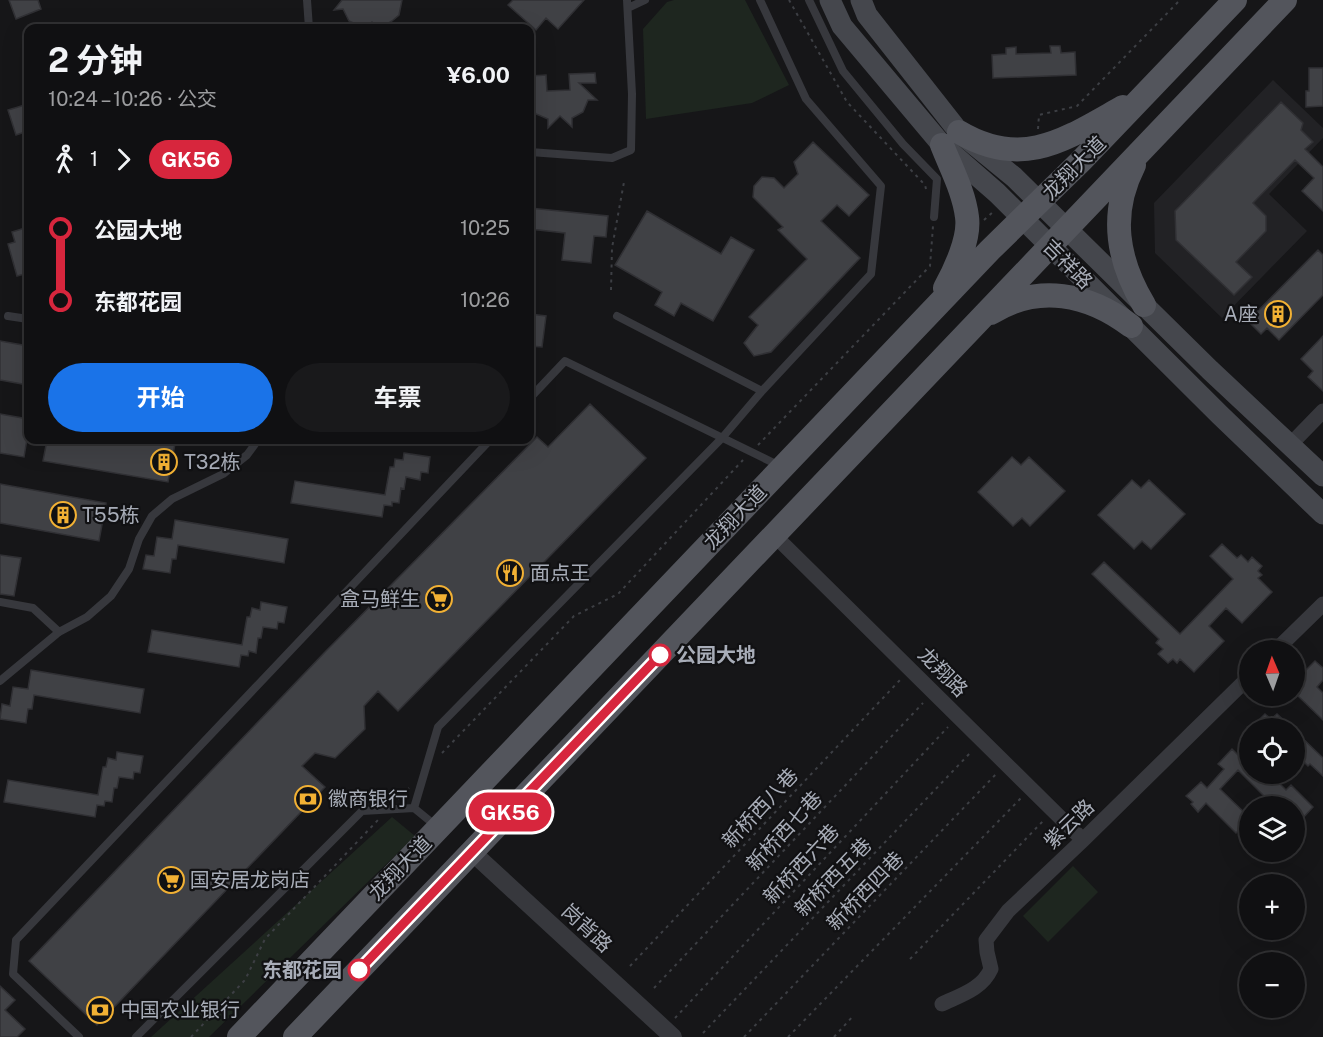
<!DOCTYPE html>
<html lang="zh">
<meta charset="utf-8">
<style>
:root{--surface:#101012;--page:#19191b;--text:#f1f3f6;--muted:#9c9d9f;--line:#303032;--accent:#1a73e8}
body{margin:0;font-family:"Public Sans","Noto Sans SC",sans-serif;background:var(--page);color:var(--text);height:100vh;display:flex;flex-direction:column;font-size:22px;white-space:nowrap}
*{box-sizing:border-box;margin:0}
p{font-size:20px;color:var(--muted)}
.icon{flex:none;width:33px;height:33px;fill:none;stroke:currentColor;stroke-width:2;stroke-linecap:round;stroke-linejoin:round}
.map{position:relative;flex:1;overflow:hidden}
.sheet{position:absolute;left:24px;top:24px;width:510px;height:420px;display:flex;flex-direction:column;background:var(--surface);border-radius:12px;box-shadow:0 6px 24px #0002,0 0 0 2px var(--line)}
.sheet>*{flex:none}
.badge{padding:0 12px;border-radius:20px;font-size:21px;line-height:39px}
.needle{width:39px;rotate:358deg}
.fabs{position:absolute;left:1239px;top:640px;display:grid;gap:12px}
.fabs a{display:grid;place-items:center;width:66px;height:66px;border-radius:50%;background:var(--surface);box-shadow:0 6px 24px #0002,0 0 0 2px var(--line);font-size:30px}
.map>.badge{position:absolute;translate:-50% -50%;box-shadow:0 0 0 3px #fff}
.legs{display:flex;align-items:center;gap:9px;height:66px;padding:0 24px;font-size:20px}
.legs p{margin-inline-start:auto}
.summary{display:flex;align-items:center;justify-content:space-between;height:102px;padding:0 24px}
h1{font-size:33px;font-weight:700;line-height:45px}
.action{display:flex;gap:12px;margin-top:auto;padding:12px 24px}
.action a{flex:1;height:69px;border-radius:36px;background:var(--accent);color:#fff;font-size:24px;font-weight:700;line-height:69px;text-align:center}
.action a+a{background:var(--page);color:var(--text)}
ul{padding:0 24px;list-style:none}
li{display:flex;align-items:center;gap:21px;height:72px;font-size:22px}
li i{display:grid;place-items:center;width:9px;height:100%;margin:0 8px;background:currentColor}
li i::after{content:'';width:15px;height:15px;margin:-8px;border:4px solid;border-radius:50%;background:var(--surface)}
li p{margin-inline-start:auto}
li:first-child i{background:linear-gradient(#0000 50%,currentColor 0)}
li:last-child i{background:linear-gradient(currentColor 50%,#0000 0)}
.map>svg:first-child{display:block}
</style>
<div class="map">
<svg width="1323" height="1037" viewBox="0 0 1323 1037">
<rect width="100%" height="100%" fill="#161618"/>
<!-- built -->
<path fill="#222225" d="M1273,80l50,48v10l-54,56 38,37 -85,87 -67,-65 -1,-50z"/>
<!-- green -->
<path fill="#1e261f" d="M674,0h71l44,85 -37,18 -106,16 -3,-90 24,-27z
M392,817l23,19 -206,201h-58z
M1073,866l25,26 -50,50 -25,-26z"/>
<!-- building -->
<path fill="#404145" stroke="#303034" stroke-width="1.5" d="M9,0h29l3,9 -25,10z
M342,0h60l-3,15 -7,6 -7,4v3h-5l-8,-6 -6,6h-6v-2l-11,-5 -6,-12 -9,1z
M513,0h71l-26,29 -12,-11 -10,12 -28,-25z
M1050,46h10l1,7 14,-1 1,23 -83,3 -1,-23 14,-1v-6l10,-1v7l35,-1z
M1309,68h14v38l-17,1v-16h3z
M595,73l1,10h-17l18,17h-9l-5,12 -11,6v9l-12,-11 -12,12v-9l-12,-5 -6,-9v-29l16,-1 1,16 23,-1 -1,-16z
M1281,102l22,21 -2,7 12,12 -8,7 18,18v44l-21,-20 12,-13 -19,-18 -42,43 13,13v15l-30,31 16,15 -18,18 -58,-55 -1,-29z
M28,104v27l-12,4 -8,-25z
M813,142l56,53 -20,21 -12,-11 -16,16 39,37 -89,94 -17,4 -10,-13 14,-18 -9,-8 58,-58 -29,-29 5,-3 -30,-30 1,-11 8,-9 12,1 10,10 14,-14 -4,-12z
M530,208l78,8 -2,21 -12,-1 -3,27 -29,-3 3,-27 -35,-4z
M647,211l74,43 10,-17 23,13 -41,71 -32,-18 -7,13 -19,-11 7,-13 -47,-27z
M28,227v46l-11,3 -9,-32 7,-2 -3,-10z
M1318,250l5,5v40l-44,45 -12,-12 -6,6 -13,-13z
M530,314l16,2 -4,31 -12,-1z
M1323,336v55l-15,-14 5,-6 -12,-12z
M0,341l28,5v39l-28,-5z
M590,404l56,54 -248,253 -20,-20 -14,15 1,23 -30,29 -20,-5 -13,13 23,21 -228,238 -68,-64 296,-309 212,-215 11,10z
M0,414l28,5v14l-4,24 -24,-4z
M47,440h101l27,4 -7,38 -125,-21z
M404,453l26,4 -2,16 -7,-1 -1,8 -14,-3 -2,12 -3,-1 -2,15 -7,-1v4l-8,-1 -2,12 -91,-14 4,-22 90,14 5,-28h4l1,-8 8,1z
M1012,457l9,8 8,-8 36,34 -35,35 -8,-8 -9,8 -35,-34z
M1132,480l9,8 8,-8 36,34 -34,35 -9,-8 -8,8 -36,-34z
M0,484l106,19 -7,38 -99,-18z
M175,520l113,19 -4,24 -106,-18 -2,14h-4l-2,14 -27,-4 3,-14 8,1 3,-19 15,2z
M1222,544l15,14 4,-3 7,7 4,-5 10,9 -4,5 4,4 -4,3 14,14 -30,31 -16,-15 -17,18 15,15 -30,31 -14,-13 -3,4 -4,-4 -5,4 -10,-9 5,-5 -7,-6 3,-4 -67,-65 12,-12 76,72 53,-55 -23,-23z
M0,555l21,3 -7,38 -14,-2z
M261,602l26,5 -3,16 -6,-1 -1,7 -14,-2 -2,11h-3l-2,15 -7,-2 -1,5 -7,-1 -2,12 -91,-15 4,-22 90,15 5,-28h3l2,-9 8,2z
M1315,661l8,7v12l-6,7 6,6v27l-25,-24 2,-3 -6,-5v-6z
M31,670l113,19 -4,24 -106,-18 -2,14h-4l-2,14 -26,-4 2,-15 8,2 3,-19 15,2z
M1265,714l6,5 6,-5 16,15h-43z
M1294,730l29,28v18l-13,-12 -2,2 -4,-4 -3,2 -7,-6z
M1232,749l6,6 6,-6 6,6v19h20l16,16 5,-5 22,22 -11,12 -8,-8v-4h-9l-8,-7 -2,2 -4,-5 -3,3 -30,-30 -18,19 30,29v10l-6,7 -5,-5 -3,3 -30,-30 -8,9 -7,-8 2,-2 -7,-6 15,-14 6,6 17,-19 -6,-5z
M117,752l26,4 -3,17 -6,-1 -1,7 -14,-2 -2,11h-3l-2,14 -7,-1 -1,5 -7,-1 -2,12 -91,-15 4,-22 90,15 5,-28h3l2,-9 8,2z
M0,986l15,14 -10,10 20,19 -8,8h-17z"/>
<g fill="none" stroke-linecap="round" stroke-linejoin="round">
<!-- path -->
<path stroke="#3d3f44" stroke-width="2" stroke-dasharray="3 4.5" stroke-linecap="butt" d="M789,0l58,102 78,83 1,4
M1038,129l1,-14 38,-9 103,-106
M984,220l9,-8
M611,290l1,-42 12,-66
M758,445l172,-179 3,-40
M442,753l132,-137 44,-22 125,-134
M398,799l11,-11
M910,959l135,-140
M630,966l270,-286
M654,988l269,-285
M675,1018l273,-291
M703,1033l269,-282
M191,1037l54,-57 20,-41 113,-119
M744,1037l254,-265
M788,1037l234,-240
M834,1037l20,-22"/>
<!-- service -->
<path stroke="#37383d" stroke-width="8" d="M307,0l2,28
M809,0l34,71 60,73 34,35 -3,38
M628,8l17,-8
M530,152l82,6 19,-8 1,-56 -5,-94
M8,316l20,3
M617,316l145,75
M530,398l35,-37 213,104
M0,602l33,6 26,24
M0,681l59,-49 28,-15 24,-21 18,-27 10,-30 13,-23 20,-17 51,-25 24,-19 11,-15
M414,808l22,18
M79,1037l-66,-63 3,-34 474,-500
M136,1037l226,-226 52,-3 24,-81 284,-289 40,-47 109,-117 10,-88 -75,-87 -46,-99"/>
<!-- minor -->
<path stroke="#37383d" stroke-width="15" d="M1290,445l33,-34
M774,535l309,305
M1275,651l48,-47
M942,1004c19,-9 40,-15 49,-35l-4,-17 -1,-12 22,-29 75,-71 167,-164"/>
<!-- tertiary -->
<path stroke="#37383d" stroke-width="18" d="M472,852l201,185"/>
<!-- secondary -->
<path stroke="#45474d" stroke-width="21" d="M830,0l12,26 100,119 55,48 223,222 103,99
M861,0l6,15 92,117 55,45 196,193 113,106"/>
<!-- primary -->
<path stroke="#53555c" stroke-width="24" d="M959,132c64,38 107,7 164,-25
M942,145c9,23 22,47 25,72 3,21 -12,53 -22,71
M1134,165c-25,49 -17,95 10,140
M991,313c47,-30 98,-19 140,13
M239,1037l751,-787 91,-89 154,-161
M295,1037l990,-1037"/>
</g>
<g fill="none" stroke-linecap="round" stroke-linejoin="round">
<defs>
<path id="line-1" d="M359,970l301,-315"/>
</defs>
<!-- line-1 casing -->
<use href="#line-1" stroke="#fff" stroke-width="14"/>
<!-- line-1 -->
<use href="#line-1" stroke="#d7263d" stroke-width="9"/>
</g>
<!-- icons -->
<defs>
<symbol id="building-ring" viewBox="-11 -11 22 22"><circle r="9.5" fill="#111113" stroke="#f2b134" stroke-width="1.5"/><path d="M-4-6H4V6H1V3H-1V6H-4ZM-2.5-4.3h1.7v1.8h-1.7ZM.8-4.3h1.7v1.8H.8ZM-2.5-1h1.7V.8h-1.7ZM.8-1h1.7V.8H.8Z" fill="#f2b134"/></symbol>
<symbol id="restaurant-ring" viewBox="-11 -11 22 22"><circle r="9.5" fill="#111113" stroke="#f2b134" stroke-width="1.5"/><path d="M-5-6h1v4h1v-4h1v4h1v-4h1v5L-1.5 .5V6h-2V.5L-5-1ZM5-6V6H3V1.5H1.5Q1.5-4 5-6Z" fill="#f2b134"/></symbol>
<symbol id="supermarket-ring" viewBox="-11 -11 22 22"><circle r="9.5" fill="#111113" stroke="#f2b134" stroke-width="1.5"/><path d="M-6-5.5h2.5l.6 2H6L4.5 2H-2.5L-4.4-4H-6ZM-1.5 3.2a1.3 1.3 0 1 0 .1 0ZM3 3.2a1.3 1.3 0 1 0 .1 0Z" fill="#f2b134"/></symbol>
<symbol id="bank-ring" viewBox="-11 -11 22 22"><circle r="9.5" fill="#111113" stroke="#f2b134" stroke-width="1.5"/><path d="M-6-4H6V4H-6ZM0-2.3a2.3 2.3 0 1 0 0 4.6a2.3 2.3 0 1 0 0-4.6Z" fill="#f2b134"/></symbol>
</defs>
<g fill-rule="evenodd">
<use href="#building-ring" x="1263" y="299" width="30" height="30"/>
<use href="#building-ring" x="149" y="447" width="30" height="30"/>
<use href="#building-ring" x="48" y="500" width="30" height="30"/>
<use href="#restaurant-ring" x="495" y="558" width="30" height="30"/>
<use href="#supermarket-ring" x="424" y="584" width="30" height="30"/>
<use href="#bank-ring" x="293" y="784" width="30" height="30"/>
<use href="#supermarket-ring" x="156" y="865" width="30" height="30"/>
<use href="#bank-ring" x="85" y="995" width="30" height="30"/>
</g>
<!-- markers -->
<g fill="#fff" stroke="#d7263d" stroke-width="3">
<circle cx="660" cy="655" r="10"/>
<circle cx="359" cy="970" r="10"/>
</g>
<g text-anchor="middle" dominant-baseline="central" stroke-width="4.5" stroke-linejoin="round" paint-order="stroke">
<!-- street labels -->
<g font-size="20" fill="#a8adb8" stroke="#111113">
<text transform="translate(1074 168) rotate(-45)">龙翔大道</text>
<text transform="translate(1068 264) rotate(45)">吉祥路</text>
<text transform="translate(735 517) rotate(-46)">龙翔大道</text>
<text transform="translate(943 672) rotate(45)">龙翔路</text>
<text transform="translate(760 808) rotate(-47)">新桥西八巷</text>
<text transform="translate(1069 824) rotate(-44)">紫云路</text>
<text transform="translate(784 831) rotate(-47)">新桥西七巷</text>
<text transform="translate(801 864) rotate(-47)">新桥西六巷</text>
<text transform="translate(400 868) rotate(-46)">龙翔大道</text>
<text transform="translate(833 877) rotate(-46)">新桥西五巷</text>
<text transform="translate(865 891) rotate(-46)">新桥西四巷</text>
<text transform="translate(587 928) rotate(43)">岗背路</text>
</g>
<!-- poi labels -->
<g font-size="20" fill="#a8adb8" stroke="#111113" text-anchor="start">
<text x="1258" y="314" text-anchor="end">A座</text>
<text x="184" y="462">T32栋</text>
<text x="82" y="515">T55栋</text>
<text x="530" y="573">面点王</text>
<text x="420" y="599" text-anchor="end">盒马鲜生</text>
<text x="328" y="799">徽商银行</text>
<text x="190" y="880">国安居龙岗店</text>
<text x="120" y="1010">中国农业银行</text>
</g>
<!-- stop labels -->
<g font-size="20" font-weight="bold" fill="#a8adb8" stroke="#111113" text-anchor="start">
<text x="676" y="655">公园大地</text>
<text x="342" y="970" text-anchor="end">东都花园</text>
</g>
</g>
</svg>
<div class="fabs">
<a><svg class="needle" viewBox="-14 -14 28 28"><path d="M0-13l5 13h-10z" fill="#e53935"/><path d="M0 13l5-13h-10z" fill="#9c9d9f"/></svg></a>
<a><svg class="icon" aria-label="locate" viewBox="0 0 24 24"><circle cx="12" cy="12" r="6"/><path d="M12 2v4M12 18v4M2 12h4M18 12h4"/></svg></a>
<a><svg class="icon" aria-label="layers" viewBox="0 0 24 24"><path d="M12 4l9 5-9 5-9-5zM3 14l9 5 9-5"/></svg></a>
<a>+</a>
<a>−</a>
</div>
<b class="badge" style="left:510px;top:812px;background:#d7263d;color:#fff">GK56</b>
<section class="sheet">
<div class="summary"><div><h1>2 分钟</h1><p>10:24 – 10:26 · 公交</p></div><b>¥6.00</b></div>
<div class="legs"><svg class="icon" aria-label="walk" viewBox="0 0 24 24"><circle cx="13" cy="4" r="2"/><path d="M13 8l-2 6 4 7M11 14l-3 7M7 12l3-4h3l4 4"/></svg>1<svg class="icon" aria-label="forward" viewBox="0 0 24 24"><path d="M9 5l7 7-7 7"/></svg><b class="badge" style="background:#d7263d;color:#fff">GK56</b></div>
<ul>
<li><i style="color:#d7263d"></i><b>公园大地</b><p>10:25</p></li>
<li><i style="color:#d7263d"></i><b>东都花园</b><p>10:26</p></li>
</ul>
<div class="action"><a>开始</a><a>车票</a></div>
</section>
</div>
